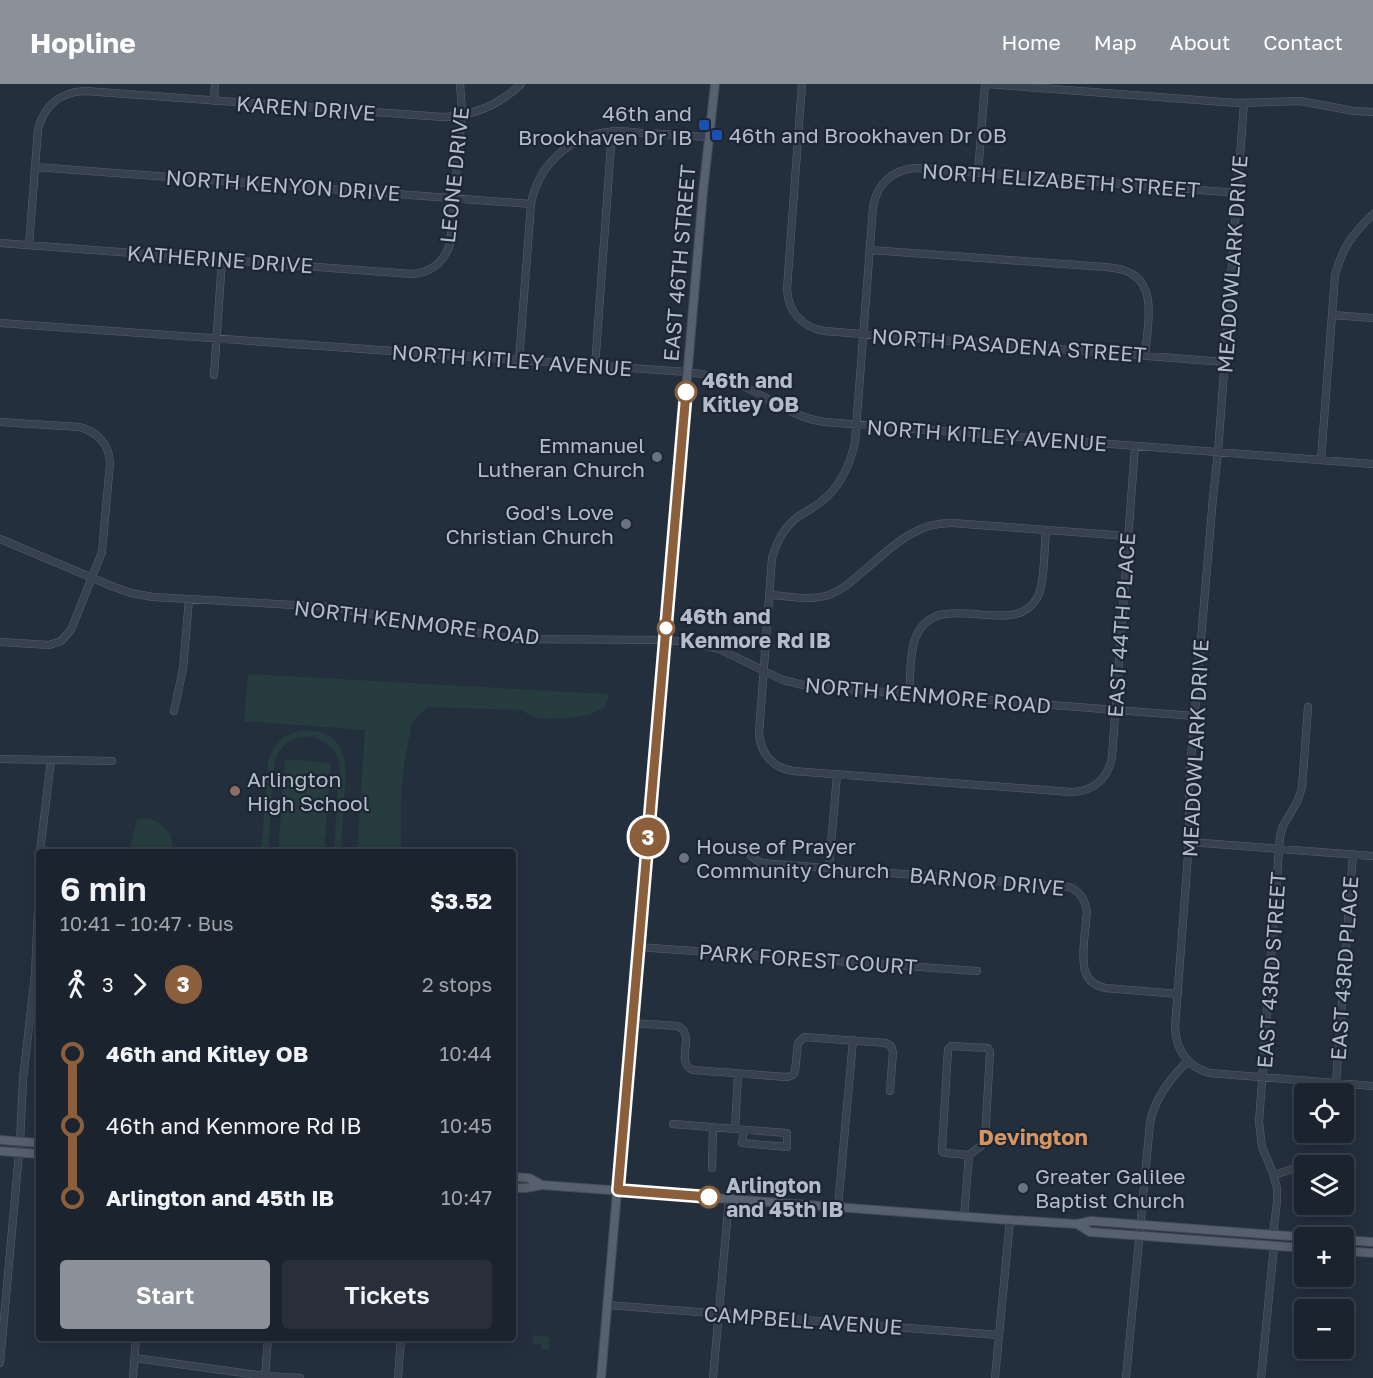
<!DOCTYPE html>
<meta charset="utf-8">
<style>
:root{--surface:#1b232e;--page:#282f3a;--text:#f1f3f6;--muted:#a0a4aa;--line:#39404a;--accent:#8c9099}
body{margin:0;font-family:"Golos Text",sans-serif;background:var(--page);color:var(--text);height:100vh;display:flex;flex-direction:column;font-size:22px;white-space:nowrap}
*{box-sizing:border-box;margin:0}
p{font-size:20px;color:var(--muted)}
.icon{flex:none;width:33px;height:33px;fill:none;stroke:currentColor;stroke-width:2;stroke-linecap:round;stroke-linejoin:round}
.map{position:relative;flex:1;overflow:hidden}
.drawer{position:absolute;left:36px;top:765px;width:480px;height:492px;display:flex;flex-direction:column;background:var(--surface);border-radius:6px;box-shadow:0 3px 15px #0003,0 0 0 2px var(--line)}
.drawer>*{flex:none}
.badge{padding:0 12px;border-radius:20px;font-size:21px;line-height:39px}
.fabs{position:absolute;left:1294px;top:999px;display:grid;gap:12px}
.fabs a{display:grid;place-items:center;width:60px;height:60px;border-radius:6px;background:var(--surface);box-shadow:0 3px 15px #0003,0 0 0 2px var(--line);font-size:30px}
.map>.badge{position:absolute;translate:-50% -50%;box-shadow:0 0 0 3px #fff}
.legs{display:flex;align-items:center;gap:9px;height:66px;padding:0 24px;font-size:20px}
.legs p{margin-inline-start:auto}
.headline{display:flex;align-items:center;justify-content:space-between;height:102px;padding:0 24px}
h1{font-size:33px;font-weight:600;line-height:45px}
.cta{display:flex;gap:12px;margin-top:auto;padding:12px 24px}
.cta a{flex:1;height:69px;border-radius:6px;background:var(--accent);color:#fff;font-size:24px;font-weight:600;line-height:69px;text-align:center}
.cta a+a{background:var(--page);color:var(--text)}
ul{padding:0 24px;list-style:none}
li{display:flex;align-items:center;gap:21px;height:72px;font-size:22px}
li i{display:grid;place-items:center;width:9px;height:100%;margin:0 8px;background:currentColor}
li i::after{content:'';width:15px;height:15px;margin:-8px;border:4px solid;border-radius:50%;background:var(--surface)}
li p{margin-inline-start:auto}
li:first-child i{background:linear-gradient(#0000 50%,currentColor 0)}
li:last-child i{background:linear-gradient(currentColor 50%,#0000 0)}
header{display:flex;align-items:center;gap:36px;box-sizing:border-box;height:84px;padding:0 30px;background:var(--accent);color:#fff}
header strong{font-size:28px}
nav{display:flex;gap:33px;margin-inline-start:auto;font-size:21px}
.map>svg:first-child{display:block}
</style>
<header>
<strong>Hopline</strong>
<nav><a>Home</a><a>Map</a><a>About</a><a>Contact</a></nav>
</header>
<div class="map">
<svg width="1373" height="1294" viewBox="0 0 1373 1294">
<rect width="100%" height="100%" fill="#242f3e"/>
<!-- green -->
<path fill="#263c3f" d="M248,590l361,20 -4,13 -14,7 -19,4 -33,1 -19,-9 -93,-3 -15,15 -8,44 -3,34v52h-44l8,-122 -121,-9z
M306,646c44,2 41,37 38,70 -1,17 -2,35 -3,52h-7c1,-20 3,-41 4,-61 1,-9 3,-19 1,-28 -4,-19 -24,-31 -43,-25 -12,4 -20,15 -22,28l-6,86h-7l7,-87c3,-20 17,-33 38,-35z
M285,675l46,4 -7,89h-46z
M146,734c17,4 29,15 26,34h-43l8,-33z
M534,1251l16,2 -2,13 -7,-1 1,-5 -10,-1z"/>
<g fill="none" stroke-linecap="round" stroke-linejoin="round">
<defs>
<path id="minor" d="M802,0l-15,205c1,23 15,38 37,42l401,31
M988,0l249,19 63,-2 54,10 19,1
M214,17l1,-17
M1244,19l-26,349 -5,45 -24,285v60l-14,185c1,23 12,39 34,46l164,13
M35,83l496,37
M978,89l7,-89
M0,159l411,31c20,-1 33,-12 39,-30l12,-134 -2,-26
M29,161l9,-116c6,-23 22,-37 47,-38l358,26c30,-1 56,-12 78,-33
M870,166l221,16c11,1 22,1 32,4 37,11 24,57 22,86
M1332,231l41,3
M0,239l687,49c21,2 41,7 60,16 27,13 46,29 77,34l549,42
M519,277l12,-157c7,-38 37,-67 76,-72 12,-2 25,0 37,1 22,1 44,3 66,4
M595,283l17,-236
M214,291l8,-115
M0,338l79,5c18,4 30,17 31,36l-8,89 -31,78 -10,11 -12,4 -49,-3
M1135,362l-23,311c-4,22 -19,35 -41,35l-278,-21c-20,-3 -32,-17 -34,-37l13,-176c5,-17 12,-31 27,-42 8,-5 16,-9 23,-15 19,-15 28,-36 33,-59l18,-235c4,-23 19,-37 42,-39l323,25
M1321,376l14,-185c8,-29 17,-40 38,-61
M0,455l114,48 17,6 22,4 178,10 183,32 151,1 25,2 29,7 64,31 24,6 387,30
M769,511c20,1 41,6 60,0 13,-5 22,-13 31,-21 28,-23 53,-52 92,-51l176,13
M909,610c2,-17 0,-38 6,-55 21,-56 97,3 122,-41 8,-14 7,-50 9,-68
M174,627l9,-42 6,-70
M0,675l112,2
M1189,758l184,14
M40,768l11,-92
M751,772l10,7 308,24c11,4 16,12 18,25 -1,9 -2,19 -3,29 -1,21 -4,41 21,47l73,6
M829,783l8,-92
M638,863l339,24
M632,939l45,3c21,8 -4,36 16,44l94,7 6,-2 2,-4 3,-28 6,-6 82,6 5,3 2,6 -3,39
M951,962l37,2 2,4 -5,88 -3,5 -13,10 -24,-2 -3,-1v-3l6,-100z
M1336,999l17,-229
M673,1040l114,9v14l-45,-4 2,-13
M735,1045l3,-55
M712,1084l1,-41
M1274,1091l49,-16
M838,1123l15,-167
M964,1133l5,-62
M1273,1150l4,-32v-14l-4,-15 -11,-26 -3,-25 21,-286 3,-10 14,-24 5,-14 6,-81
M607,1221l392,30
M135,1274l130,18 35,2
M0,1279l20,-221 3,-63 12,-105 4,-88
M265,1292l3,-38
M133,1294l3,-40
M398,1294l3,-40
M713,1294l16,-179
M995,1294l15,-158
M1126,1294l24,-255c5,-25 19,-44 38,-62
M1261,1294l13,-132"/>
<path id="major" d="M0,1056l39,3
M0,1067l39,3
M513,1093l16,1 13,7
M513,1104h12l17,-3 468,35 67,4 14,-3 225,17
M1077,1140l13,8 215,16
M1344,1156l29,2
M1344,1167l29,2
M601,1294l93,-1081 9,-105 12,-108"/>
</defs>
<!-- minor casing -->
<use href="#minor" stroke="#565f6c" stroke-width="8"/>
<!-- major casing -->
<use href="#major" stroke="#414a57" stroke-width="10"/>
<!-- minor -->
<use href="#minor" stroke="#38414e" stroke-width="7"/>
<!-- major -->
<use href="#major" stroke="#56606e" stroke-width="8"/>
</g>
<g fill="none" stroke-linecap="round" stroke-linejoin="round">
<defs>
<path id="line-1" d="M686,308l-68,798 91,7"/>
</defs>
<!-- line-1 casing -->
<use href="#line-1" stroke="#fff" stroke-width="14"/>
<!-- line-1 -->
<use href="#line-1" stroke="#8b5e3c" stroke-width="9"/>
</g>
<!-- markers -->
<g fill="#1a4fb4" stroke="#1d2633" stroke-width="2">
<rect x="698" y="35" width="12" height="12" rx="3"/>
<rect x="711" y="45" width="12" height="12" rx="3"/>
</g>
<g fill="#fff" stroke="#8b5e3c" stroke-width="3">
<circle cx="686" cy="308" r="10"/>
<circle cx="666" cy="544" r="8"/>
<circle cx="709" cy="1113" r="10"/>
</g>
<g fill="#6b7280" stroke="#1d2633" stroke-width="2">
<circle cx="657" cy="373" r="6"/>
<circle cx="626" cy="440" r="6"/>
<circle cx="684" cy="774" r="6"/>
<circle cx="1023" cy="1104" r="6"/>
</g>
<circle fill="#8d6e63" stroke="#1d2633" stroke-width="2" cx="235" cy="707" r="6"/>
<g text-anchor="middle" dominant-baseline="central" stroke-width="4.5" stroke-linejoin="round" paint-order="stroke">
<!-- street labels -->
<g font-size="21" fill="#b4bcc9" stroke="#1d2633">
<text transform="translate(306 24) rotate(4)">KAREN DRIVE</text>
<text transform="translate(454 91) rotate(-84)">LEONE DRIVE</text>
<text transform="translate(1061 96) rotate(4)">NORTH ELIZABETH STREET</text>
<text transform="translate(283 101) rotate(4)">NORTH KENYON DRIVE</text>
<text transform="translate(220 175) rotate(4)">KATHERINE DRIVE</text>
<text transform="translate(679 179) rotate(-85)">EAST 46TH STREET</text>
<text transform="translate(1232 180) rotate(-86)">MEADOWLARK DRIVE</text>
<text transform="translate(1009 261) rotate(4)">NORTH PASADENA STREET</text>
<text transform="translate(512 276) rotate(4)">NORTH KITLEY AVENUE</text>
<text transform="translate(987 351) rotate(4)">NORTH KITLEY AVENUE</text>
<text transform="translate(417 538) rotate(7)">NORTH KENMORE ROAD</text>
<text transform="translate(1121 541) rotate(-86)">EAST 44TH PLACE</text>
<text transform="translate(928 611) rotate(5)">NORTH KENMORE ROAD</text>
<text transform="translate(1195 664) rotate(-87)">MEADOWLARK DRIVE</text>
<text transform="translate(987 797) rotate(5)">BARNOR DRIVE</text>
<text transform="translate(808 875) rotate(4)">PARK FOREST COURT</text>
<text transform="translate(1344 884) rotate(-86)">EAST 43RD PLACE</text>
<text transform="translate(1271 886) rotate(-86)">EAST 43RD STREET</text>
<text transform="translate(803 1236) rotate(4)">CAMPBELL AVENUE</text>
</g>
<!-- poi labels -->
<g font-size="21" fill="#b4bcc9" stroke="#1d2633" text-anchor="start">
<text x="692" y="29" text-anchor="end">46th and<tspan x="692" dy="24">Brookhaven Dr IB</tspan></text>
<text x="729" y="51">46th and Brookhaven Dr OB</text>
<text x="645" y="361" text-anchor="end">Emmanuel<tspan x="645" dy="24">Lutheran Church</tspan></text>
<text x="614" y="428" text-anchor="end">God's Love<tspan x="614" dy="24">Christian Church</tspan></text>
<text x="247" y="695">Arlington<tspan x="247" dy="24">High School</tspan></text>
<text x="696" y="762">House of Prayer<tspan x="696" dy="24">Community Church</tspan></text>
<text x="1035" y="1092">Greater Galilee<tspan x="1035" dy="24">Baptist Church</tspan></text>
</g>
<!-- stop labels -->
<g font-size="21" font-weight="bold" fill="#b4bcc9" stroke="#1d2633" text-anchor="start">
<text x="702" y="296">46th and<tspan x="702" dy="24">Kitley OB</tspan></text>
<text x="680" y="532">46th and<tspan x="680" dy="24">Kenmore Rd IB</tspan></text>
<text x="726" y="1101">Arlington<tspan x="726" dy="24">and 45th IB</tspan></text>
</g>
<!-- neighbourhood labels -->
<g font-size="22" font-weight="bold" fill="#d59563" stroke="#1d2633">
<text x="1033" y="1052">Devington</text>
</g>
</g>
</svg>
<div class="fabs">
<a><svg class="icon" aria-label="locate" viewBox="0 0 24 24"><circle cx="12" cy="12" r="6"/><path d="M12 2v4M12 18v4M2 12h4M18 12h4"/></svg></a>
<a><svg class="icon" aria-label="layers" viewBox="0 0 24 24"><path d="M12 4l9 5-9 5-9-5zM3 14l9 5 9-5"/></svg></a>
<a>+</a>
<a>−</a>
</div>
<b class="badge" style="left:648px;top:753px;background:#8b5e3c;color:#fff">3</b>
<section class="drawer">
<div class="headline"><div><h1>6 min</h1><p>10:41 – 10:47 · Bus</p></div><b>$3.52</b></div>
<div class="legs"><svg class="icon" aria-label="walk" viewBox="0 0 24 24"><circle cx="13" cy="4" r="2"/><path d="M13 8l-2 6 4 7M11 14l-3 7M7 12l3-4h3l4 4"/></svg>3<svg class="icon" aria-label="forward" viewBox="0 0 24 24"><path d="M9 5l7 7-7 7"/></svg><b class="badge" style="background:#8b5e3c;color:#fff">3</b><p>2 stops</p></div>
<ul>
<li><i style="color:#8b5e3c"></i><b>46th and Kitley OB</b><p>10:44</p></li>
<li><i style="color:#8b5e3c"></i><span>46th and Kenmore Rd IB</span><p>10:45</p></li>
<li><i style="color:#8b5e3c"></i><b>Arlington and 45th IB</b><p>10:47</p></li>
</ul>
<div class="cta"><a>Start</a><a>Tickets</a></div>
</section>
</div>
